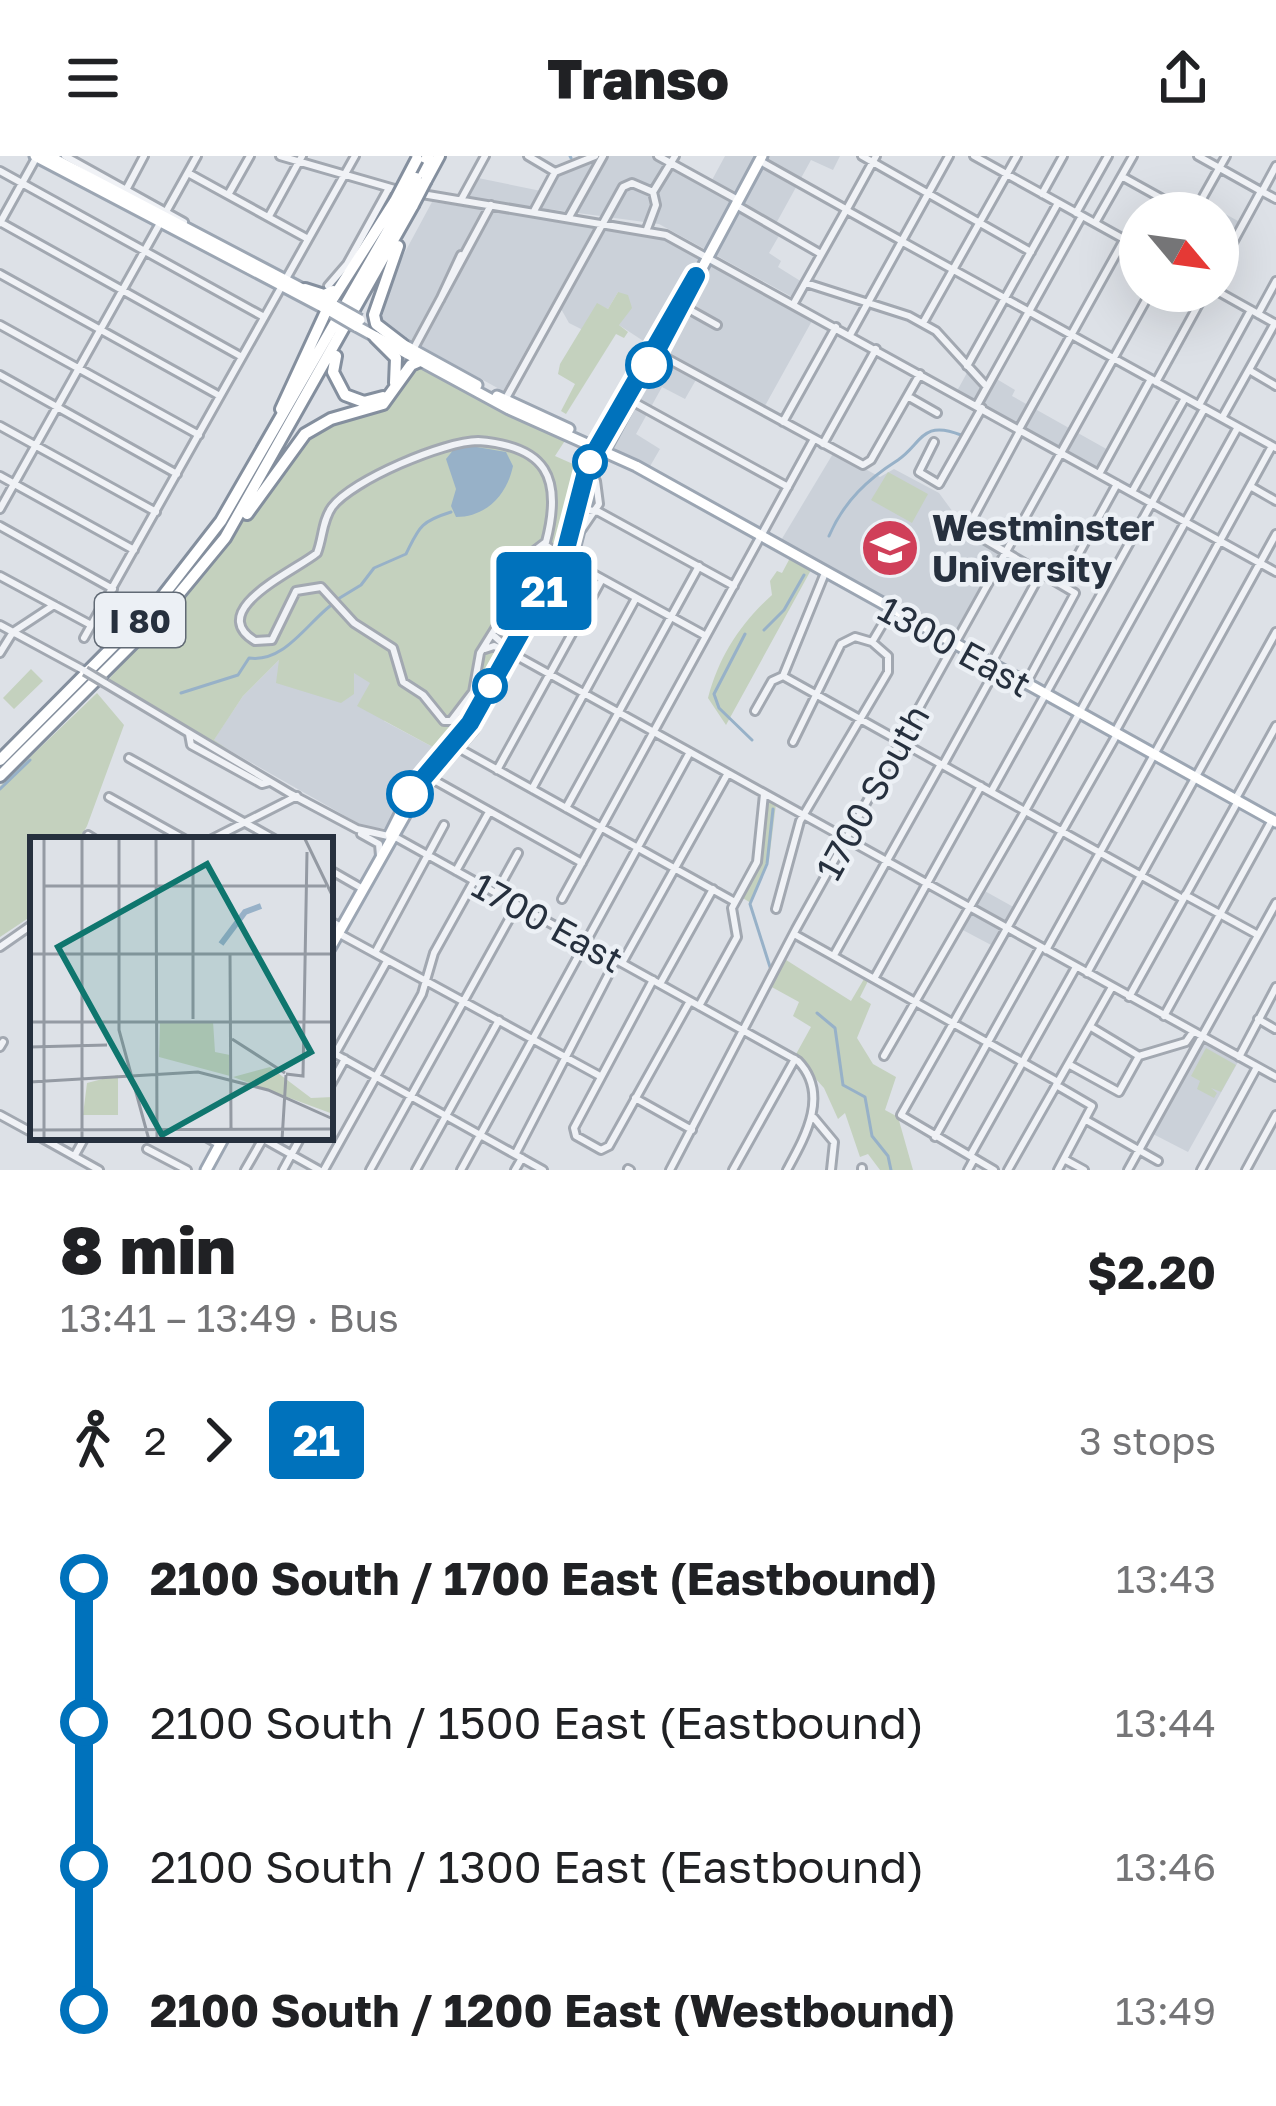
<!DOCTYPE html>
<meta charset="utf-8">
<style>
:root{--surface:#fff;--page:#f6f6f6;--text:#202124;--muted:#757577}
body{margin:0;font-family:"Golos Text",sans-serif;background:var(--page);color:var(--text);height:100vh;display:flex;flex-direction:column;font-size:45px;white-space:nowrap}
*{box-sizing:border-box;margin:0}
p{font-size:39px;color:var(--muted)}
.icon{flex:none;width:66px;height:66px;fill:none;stroke:currentColor;stroke-width:2;stroke-linecap:round;stroke-linejoin:round}
.map{position:relative;height:1014px;overflow:hidden}
.sheet{display:flex;flex-direction:column;background:var(--surface);flex:1}
.sheet>*{flex:none}
.badge{padding:0 24px;border-radius:9px;font-size:42px;line-height:78px}
.needle{width:78px;rotate:119deg}
.buttons{position:absolute;left:1119px;top:36px;display:grid;gap:24px}
.buttons a{display:grid;place-items:center;width:120px;height:120px;border-radius:50%;background:var(--surface);box-shadow:0 12px 48px #0002;font-size:60px}
.map>.badge{position:absolute;translate:-50% -50%;box-shadow:0 0 0 6px #fff}
.legs{display:flex;align-items:center;gap:18px;height:132px;padding:0 60px;font-size:39px}
.legs p{margin-inline-start:auto}
.overview{display:flex;align-items:center;justify-content:space-between;height:204px;padding:0 60px}
h1{font-size:66px;font-weight:800;line-height:90px}
ul{padding:0 60px;list-style:none}
li{display:flex;align-items:center;gap:42px;height:144px;font-size:45px}
li i{display:grid;place-items:center;width:18px;height:100%;margin:0 15px;background:currentColor}
li i::after{content:'';width:30px;height:30px;margin:-15px;border:9px solid;border-radius:50%;background:var(--surface)}
li p{margin-inline-start:auto}
li:first-child i{background:linear-gradient(#0000 50%,currentColor 0)}
li:last-child i{background:linear-gradient(currentColor 50%,#0000 0)}
header{display:flex;justify-content:space-between;align-items:center;height:156px;padding:0 60px;background:var(--surface);font-size:54px;font-weight:800}
.map>svg:first-child{display:block}
</style>
<header><svg class="icon" aria-label="menu" viewBox="0 0 24 24"><path d="M4 6h16M4 12h16M4 18h16"/></svg>Transo<svg class="icon" aria-label="share" viewBox="0 0 24 24"><path d="M12 15V3M7 8l5-5 5 5M5 13v7h14v-7"/></svg></header>
<div class="map">
<svg width="1276" height="1014" viewBox="0 0 1276 1014">
<rect width="100%" height="100%" fill="#dde1e7"/>
<!-- built -->
<path fill="#cbd1d9" d="M601,0h53l85,48 28,-48h73l-7,14 -22,-10 -38,69 7,5 -11,19 12,8 -3,6 24,15 -10,15 -133,-73 -192,-26 11,-20 68,14 14,-17z
M725,0h31l-21,37 -23,-13z
M432,46l163,24 -92,165 -122,-67 10,-46z
M1205,47l35,19 -22,39v-48h-19z
M605,72l54,7 40,23 -48,88 -32,-21 -1,-33 -10,17 -11,-5 -14,26 -14,-7 -9,-16z
M709,105l104,58 -52,94 -64,-35 -12,21 -23,-12 -26,47 24,15 -11,19 -40,-23z
M968,215l19,19 8,-12 20,12 -3,6 98,55 -10,19 -143,-79z
M834,296l46,25 14,-8 45,24 33,45 28,15 -46,85 -174,-96z
M320,463l65,37 -1,65 58,31 -41,46 -15,31 -23,-3 -150,-85 30,-45z
M983,734l34,19 -24,37 -34,-18z
M1204,887l34,19 -50,90 -35,-18z"/>
<!-- green -->
<path fill="#c4d1be" d="M618,136l10,3 4,13 -13,17 9,7 -4,6 -8,-4 -50,80 -5,-3 14,-27 -17,-10 2,-10 37,-61 11,6z
M419,209l147,74 -11,17 27,12 -14,72 -114,200 -12,12 -85,-46 13,-23 -16,-10v21l-13,9 -65,-20 3,-23 -36,36 -29,44 16,11 -122,-71 95,-103 98,-137 24,-16 67,-22 17,-31z
M888,316l40,22 -16,29 -41,-23z
M790,402l21,12 -85,155 -18,-27c11,-42 32,-74 64,-103l-2,-14 7,-10 5,2z
M31,513l12,12 -29,28 -11,-11z
M97,537l27,32 -37,101 -8,14h-46v75l-33,22v-151z
M769,644l7,4 -7,56 -18,43 -10,-6 18,-33z
M783,802l68,43 13,-22 4,2 -8,16 11,7 -14,34 16,26 23,13 -11,33 13,7 15,53h-33l-12,-16 -8,3 -15,-44 -7,6 -14,-31 -29,-32 16,-29 -18,-11 6,-14 -31,-17z
M1206,892l30,17 -15,27 -10,-4 6,5 -3,5 -17,-9 3,-8 -9,-5z"/>
<!-- water -->
<path fill="#97b1c8" d="M471,290l35,6 7,14c-6,29 -27,51 -57,51l-5,-11 5,-17 -10,-30 8,-10z"/>
<g fill="none" stroke-linecap="round" stroke-linejoin="round">
<!-- stream -->
<path stroke="#97b1c8" stroke-width="3" d="M570,0l1,2
M829,380c15,-35 39,-57 69,-76 24,-16 23,-41 63,-25
M338,443l23,-14 13,-17 32,-14c13,-26 13,-32 45,-42
M764,474l20,-20 20,-35
M745,478l-31,60 5,14 33,32
M181,537l57,-18 11,-17c34,5 56,-32 81,-52
M0,633l30,-29
M770,811l-20,-63 17,-40 6,-55
M817,857l18,15 8,57 22,12 7,39 16,20 3,14"/>
<defs>
<path id="minor" d="M65,0l119,66
M280,0l118,34
M528,0l27,16
M658,0l78,43
M862,0l169,96
M974,0l166,92
M1198,0l61,34
M762,6l82,46
M0,15l264,146
M188,17l120,66
M1123,21l65,36
M126,34l18,-34
M1263,34l13,-24
M1263,36l13,7
M416,37l250,42 610,337
M1042,38l21,-38
M228,39l22,-39
M461,44l24,-44
M736,49l85,49
M848,51l28,-51
M167,54l30,-54
M534,55l21,-39 40,-16
M848,55l52,29
M1076,57l32,-57
M1194,57l32,-57
M269,60l33,-60
M569,61l34,-61
M0,66l242,135
M0,67l36,-65
M1095,67l38,-67
M647,73l9,-24 -3,-13
M903,83l46,-83
M903,86l373,206
M1218,114l42,-77
M0,118l220,122
M806,127l103,33 27,15 51,56
M328,130l19,-22 42,-76
M1217,135l59,33
M440,144l21,-45
M794,147l51,-91
M683,150l34,19
M1258,158l18,-33
M923,167l94,-167
M0,169l199,110
M850,179l51,-92
M414,192l77,-143
M657,197l206,112 8,-5 49,-86
M967,210l91,-163
M1249,214l27,16
M0,219l177,99
M1156,226l50,-91
M909,241l28,16
M505,244l118,-213 9,-4 21,9 22,-36
M630,244l158,87
M977,249l105,-189
M1199,249l52,-95
M1222,262l53,-95
M783,266l53,-95
M0,270l156,86
M1019,273l105,-189
M478,285c68,5 85,36 68,101l-26,20 -12,46 -28,45 -7,39 -22,29h-7l-21,-26 -20,-13 -10,-34 -39,-25 -33,-36 -25,4 -24,49 -17,1c-51,-31 42,-71 62,-88 6,-15 5,-32 15,-46 20,-27 113,-66 146,-66z
M934,286l-15,30 20,12 43,-76
M823,288l53,-95
M1099,318l52,-95
M0,320l134,74
M1250,330l26,15
M1132,336l53,-94
M0,353l159,-284
M583,353l16,3 135,74
M971,366l49,-91
M0,370l113,63
M582,373l17,-25 -3,-23
M970,375l105,62 -48,89
M544,388l19,13
M568,404l138,76
M0,420l91,49
M1062,428l55,-100
M0,469l85,46
M492,478l23,21 761,422
M84,482l271,-482
M485,493l9,-3 15,6
M0,497l13,-21 41,-27
M991,508l50,-91
M783,520l240,134
M105,527l186,111 66,35 40,9 401,223c32,33 7,76 -11,109
M755,555l17,-30 11,-5 42,-103
M1115,576l157,-286
M189,578l2,11 71,39 7,-2
M793,586l48,-98 14,-7 17,5 19,-32
M453,589l282,157
M129,602l147,82
M943,609l53,-96
M497,614l105,-191
M425,619l157,88
M532,633l104,-191
M991,636l213,-383
M109,641l77,43
M1235,644l41,-74
M566,652l133,-242
M1026,653l212,-382
M1027,656l156,87
M361,678l18,10 1,12
M88,679l8,5
M210,684l87,-44
M330,714l33,19
M456,715l33,-59
M496,737l22,-40
M1185,739l73,40
M562,743l252,-460
M776,753l24,-88 88,-149v-16l-16,-14
M330,765l11,6
M338,777l260,142
M794,778l264,148
M0,791l33,-23
M1046,794l230,-416
M375,797l69,-128
M834,799l107,-191
M622,807l106,-190
M1087,817l189,-341
M875,821l106,-191
M653,824l-79,148 2,8 25,14 8,-4 81,-145
M660,828l53,-95
M1129,841l109,-196
M699,850l38,-69 -5,-29 25,-46 7,-68
M1164,860l108,-196
M1258,863l17,10
M1091,871l48,29
M0,891l3,-5
M330,895l213,119
M335,898l52,-93
M884,900l140,-243
M1139,900l47,-14 7,-10
M1239,901l37,-70
M1070,909l49,27 20,-36
M1056,929l36,21 -34,64
M330,930l15,-27
M635,942l57,32
M0,959l33,18
M814,962l20,24 -3,28
M1086,964l72,41
M40,981l59,33
M206,981l14,8
M260,981l59,33
M935,981l106,-190
M147,993l40,21
M516,997l100,-193
M75,999l10,-18
M970,1000l106,-189
M1064,1003l20,11
M862,1012v2
M628,1013l2,1
M245,1014l19,-33
M283,1014l18,-33
M324,1014l98,-176 12,-41 40,-72
M370,1014l147,-265
M416,1014l83,-150
M461,1014l229,-418
M515,1014l7,-12
M670,1014l126,-241 355,-638
M733,1014l62,-111
M968,1014l6,-11
M994,1014l-93,-55 215,-379
M1008,1014l104,-183
M1128,1014l148,-267
M1201,1014l56,-103
M1246,1014l30,-55"/>
<path id="major" d="M35,0l297,156
M49,0l286,150
M356,170l153,83 127,57 640,356
M397,185l80,44
M497,240l72,33
M566,394l17,-73 15,-30
M390,678l22,-44
M330,792l87,-154 56,-65 102,-183 20,-78 167,-312
M206,1014l18,-33"/>
<path id="highway" d="M416,22l12,-22
M426,24l13,-24
M398,90l-24,69 2,9 26,20
M305,133l19,6 9,-4
M375,181l21,21 -1,25
M336,200l-3,16 12,23 19,7 19,-5
M281,253l49,-106 65,-102
M247,358l58,-80 26,-15 52,-15 28,-39 9,-4
M0,604l162,-163 59,-76 183,-318
M0,620l164,-164 61,-74 188,-333"/>
</defs>
<!-- minor casing -->
<use href="#minor" stroke="#a2a8b1" stroke-width="12"/>
<!-- major casing -->
<use href="#major" stroke="#9ca6b3" stroke-width="15"/>
<!-- highway casing -->
<use href="#highway" stroke="#848f9e" stroke-width="16"/>
<!-- minor -->
<use href="#minor" stroke="#f0f2f6" stroke-width="6"/>
<!-- major -->
<use href="#major" stroke="#fff" stroke-width="9"/>
<!-- highway -->
<use href="#highway" stroke="#fff" stroke-width="10"/>
<defs>
<path id="minor-bridge" d="M85,515l20,12"/>
<path id="major-bridge" d="M335,150l25,14
M332,156l24,14"/>
<path id="highway-bridge" d="M395,45l22,-42
M404,47l12,-25
M413,49l13,-25"/>
</defs>
<!-- minor-bridge casing -->
<use href="#minor-bridge" stroke="#a2a8b1" stroke-width="12" stroke-linecap="butt"/>
<!-- major-bridge casing -->
<use href="#major-bridge" stroke="#9ca6b3" stroke-width="15" stroke-linecap="butt"/>
<!-- highway-bridge casing -->
<use href="#highway-bridge" stroke="#848f9e" stroke-width="16" stroke-linecap="butt"/>
<!-- minor-bridge -->
<use href="#minor-bridge" stroke="#f0f2f6" stroke-width="6"/>
<!-- major-bridge -->
<use href="#major-bridge" stroke="#fff" stroke-width="9"/>
<!-- highway-bridge -->
<use href="#highway-bridge" stroke="#fff" stroke-width="10"/>
</g>
<g fill="none" stroke-linecap="round" stroke-linejoin="round">
<defs>
<path id="line-1" d="M410,638l60,-71 95,-170 23,-89 108,-188 -47,89"/>
</defs>
<!-- line-1 casing -->
<use href="#line-1" stroke="#fff" stroke-width="27"/>
<!-- line-1 -->
<use href="#line-1" stroke="#0072bc" stroke-width="18"/>
</g>
<!-- icons -->
<defs>
<symbol id="university-disc" viewBox="-11 -11 22 22"><circle r="9.5" fill="#d03f59" stroke="#ecf0f5"/><path d="M0-5L7-2L0 1L-7-2ZM-4 1L0 2.5L4 1V4Q0 6-4 4Z" fill="#fff"/></symbol>
</defs>
<g fill-rule="evenodd">
<use href="#university-disc" x="857" y="359" width="66" height="66"/>
</g>
<!-- markers -->
<g fill="#fff" stroke="#0072bc" stroke-width="6">
<circle cx="649" cy="209" r="21"/>
<circle cx="590" cy="306" r="15"/>
<circle cx="490" cy="530" r="15"/>
<circle cx="410" cy="638" r="21"/>
</g>
<g text-anchor="middle" dominant-baseline="central" stroke-width="9" stroke-linejoin="round" paint-order="stroke">
<!-- shield labels -->
<rect fill="#ecf0f5" stroke="#616a75" stroke-width="3" x="95" y="437" width="90" height="54" rx="9"/>
<g font-size="33" font-weight="bold" fill="#26303e">
<text x="140" y="464">I 80</text>
</g>
<!-- poi labels -->
<g font-size="36" font-weight="bold" fill="#26303e" stroke="#ecf0f5" text-anchor="start">
<text x="932" y="371">Westminster<tspan x="932" dy="41">University</tspan></text>
</g>
<!-- street labels -->
<g font-size="36" fill="#26303e" stroke="#ecf0f5">
<text transform="translate(955 490) rotate(29)">1300 East</text>
<text transform="translate(872 636) rotate(-61)">1700 South</text>
<text transform="translate(548 766) rotate(29)">1700 East</text>
</g>
</g>
<!-- overview -->
<g transform="translate(30 681)">
<rect width="303" height="303" fill="#dde1e7"/>
<path d="M183,184l2,31 15,3v21l-71,-19 1,-34zM240,230l41,31 22,-1v17l-100,-37zM88,238v40h-35l4,-32z" fill="#c4d1be"/>
<path fill="none" stroke="#97b1c8" stroke-width="6" d="M191,107l24,-32 16,-6"/>
<path fill="none" stroke="#949aa3" stroke-width="3" d="M89,0v193l30,110M126,0l1,303M274,0l29,60M15,49h281M200,116l1,176M0,117h303M163,182v-182M0,185h94M93,185h210M202,202l53,34M0,210l77,-2M256,237l17,2 4,-224M0,245l168,-10 70,18 65,29M0,293l303,-1M14,303v-303M52,303v-303M252,303l4,-65"/>
<path fill="#0f766e" fill-opacity="0.15" stroke="#0f766e" stroke-width="6" d="M177,27l104,188 -149,83 -104,-188z"/>
<rect width="303" height="303" fill="none" stroke="#26303e" stroke-width="6"/>
</g>
</svg>
<div class="buttons">
<a><svg class="needle" viewBox="-14 -14 28 28"><path d="M0-13l5 13h-10z" fill="#e53935"/><path d="M0 13l5-13h-10z" fill="#757577"/></svg></a>
</div>
<b class="badge" style="left:544px;top:435px;background:#0072bc;color:#fff">21</b>
</div>
<section class="sheet">
<div class="overview"><div><h1>8 min</h1><p>13:41 – 13:49 · Bus</p></div><b>$2.20</b></div>
<div class="legs"><svg class="icon" aria-label="walk" viewBox="0 0 24 24"><circle cx="13" cy="4" r="2"/><path d="M13 8l-2 6 4 7M11 14l-3 7M7 12l3-4h3l4 4"/></svg>2<svg class="icon" aria-label="forward" viewBox="0 0 24 24"><path d="M9 5l7 7-7 7"/></svg><b class="badge" style="background:#0072bc;color:#fff">21</b><p>3 stops</p></div>
<ul>
<li><i style="color:#0072bc"></i><b>2100 South / 1700 East (Eastbound)</b><p>13:43</p></li>
<li><i style="color:#0072bc"></i><span>2100 South / 1500 East (Eastbound)</span><p>13:44</p></li>
<li><i style="color:#0072bc"></i><span>2100 South / 1300 East (Eastbound)</span><p>13:46</p></li>
<li><i style="color:#0072bc"></i><b>2100 South / 1200 East (Westbound)</b><p>13:49</p></li>
</ul>
</section>
